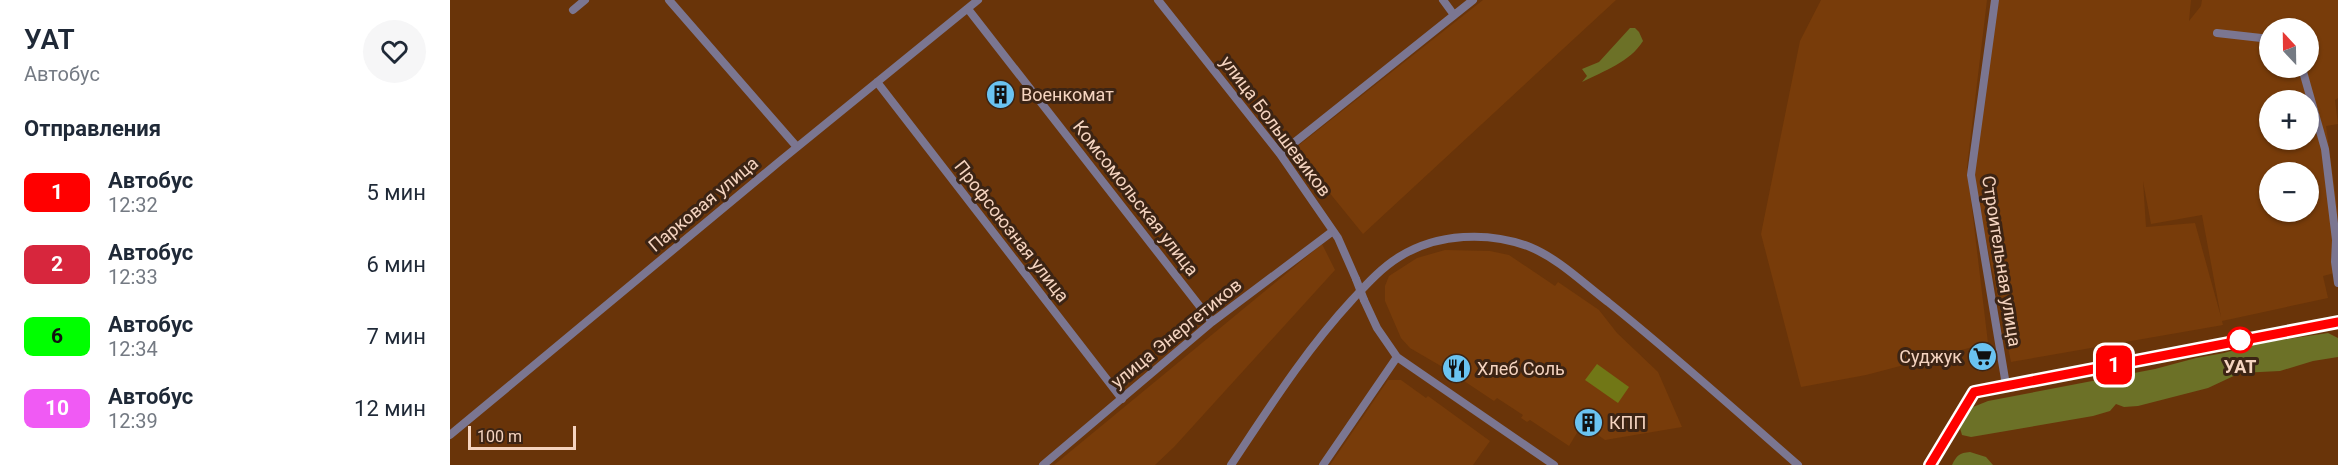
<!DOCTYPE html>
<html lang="ru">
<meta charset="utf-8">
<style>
:root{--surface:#fff;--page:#f6f6f7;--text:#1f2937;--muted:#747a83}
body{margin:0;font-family:Roboto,sans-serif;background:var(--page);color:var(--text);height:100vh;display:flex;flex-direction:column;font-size:22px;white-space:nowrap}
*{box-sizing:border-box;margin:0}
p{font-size:20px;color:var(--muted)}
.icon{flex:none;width:33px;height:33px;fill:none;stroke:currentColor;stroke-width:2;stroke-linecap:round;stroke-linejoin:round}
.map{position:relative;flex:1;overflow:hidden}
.drawer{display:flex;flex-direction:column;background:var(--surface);width:450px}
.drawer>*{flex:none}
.badge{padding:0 12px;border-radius:9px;font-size:21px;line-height:39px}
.needle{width:39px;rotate:338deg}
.buttons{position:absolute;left:1809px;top:18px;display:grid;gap:12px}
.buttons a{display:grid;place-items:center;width:60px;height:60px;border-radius:50%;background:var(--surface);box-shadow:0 2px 4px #0004;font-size:30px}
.scale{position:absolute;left:18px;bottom:15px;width:108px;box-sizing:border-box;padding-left:6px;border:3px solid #f5d4c0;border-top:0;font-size:16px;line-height:21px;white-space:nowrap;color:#f5d4c0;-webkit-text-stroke:4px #3c2414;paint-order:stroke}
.map>.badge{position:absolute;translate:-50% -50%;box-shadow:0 0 0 3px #fff}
h2{padding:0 24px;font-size:22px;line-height:54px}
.round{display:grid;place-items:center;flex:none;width:63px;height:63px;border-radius:32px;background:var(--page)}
.summary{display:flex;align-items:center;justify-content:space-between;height:102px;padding:0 24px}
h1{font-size:28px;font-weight:600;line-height:45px}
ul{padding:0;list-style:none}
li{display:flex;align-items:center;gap:18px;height:72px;padding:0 24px}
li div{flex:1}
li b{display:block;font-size:22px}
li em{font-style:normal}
li .badge{min-width:66px;font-weight:700;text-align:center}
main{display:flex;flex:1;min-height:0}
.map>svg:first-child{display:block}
</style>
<main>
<section class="drawer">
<div class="summary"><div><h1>УАТ</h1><p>Автобус</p></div><a class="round"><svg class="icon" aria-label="heart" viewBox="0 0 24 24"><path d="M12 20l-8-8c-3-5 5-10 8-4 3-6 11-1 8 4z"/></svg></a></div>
<h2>Отправления</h2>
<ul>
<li><span class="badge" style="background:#f00;color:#fff">1</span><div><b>Автобус</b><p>12:32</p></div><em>5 мин</em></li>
<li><span class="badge" style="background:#d7263d;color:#fff">2</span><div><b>Автобус</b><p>12:33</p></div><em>6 мин</em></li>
<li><span class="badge" style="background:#0f0;color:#111">6</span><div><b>Автобус</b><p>12:34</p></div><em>7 мин</em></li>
<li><span class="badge" style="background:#f05af4;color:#fff">10</span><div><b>Автобус</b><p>12:39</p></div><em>12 мин</em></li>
</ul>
</section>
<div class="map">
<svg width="1888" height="465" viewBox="0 0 1888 465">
<rect width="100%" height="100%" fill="#693409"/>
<!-- built -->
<path fill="#783c0a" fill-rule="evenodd" d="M1033,0h133l-253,234 -69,-85z
M1371,0h166l-20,167 21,176 -122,32 -65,12 -40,-153 39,-193z
M1548,0h193l-2,21 12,-15 1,-6h136v98l-3,2 3,24 -12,2 12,86v60l-15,4 5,22 -106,23 1,4 -212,37 -38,-185zM1820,28h38v40h-38zM1820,100h38v40h-38zM1820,172h38v40h-38zM1693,181l8,43 51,-9 19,102 -26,-94 -49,4z
M872,244l13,26 -161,177 -19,18h-101z
M995,250l45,1 19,4 46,31 3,-4 41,28 18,23 41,39 24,55 -77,13 -7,-5 2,-3 -8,-6 -1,3 -8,-6 -14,23 -39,-26 -3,2 -6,-4 2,-3 -26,-17 -3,3 -48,-32 -36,-21 -9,-10 -16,-37v-15l4,-10 28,-18z
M938,380h13l25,18 2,-2 62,45 -17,24h-143z"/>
<!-- green -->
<path fill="#717716" d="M1147,364l32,23 -11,16 -33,-23z"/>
<!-- forest -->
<path fill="#6c7127" d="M1180,28h5l4,4 4,9c-13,21 -39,30 -61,41l5,-6 -5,-7 17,-7z
M1878,333l10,5v19l-25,4 -33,10 -40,2 -32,15 -70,18 -14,1 -8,-3 -6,7 -17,5 -122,21 -9,-2 -2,-7 13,-21 15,-6 167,-32 41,-11 28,-5 31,-9z
M1520,452l16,5 7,8h-41c5,-10 7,-12 18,-13z"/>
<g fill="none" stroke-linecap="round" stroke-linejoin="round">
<!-- minor -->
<path stroke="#7b7691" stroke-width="8" d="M219,0l128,147
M708,0l122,154 58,84 18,41
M993,0l11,15
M1545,0l-24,175 35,210
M518,9l244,313
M123,10l12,-10
M1767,33l53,6
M1852,68l23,81 11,91 -1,22 3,21
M427,82l245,317
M830,154l193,-154
M914,300l13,28 20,29 157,108
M0,435l330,-274 198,-161
M593,465l169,-143 121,-91
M781,465c38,-57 74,-114 121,-165 14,-15 29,-32 47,-43 38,-24 90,-26 131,-10 29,12 53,36 78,55 65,52 127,108 190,163
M873,465l74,-108"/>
<!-- major -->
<path stroke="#afa5db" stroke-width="10" d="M1480,465l44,-73 364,-69"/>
<!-- minor-bridge -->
<path stroke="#7b7691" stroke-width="8" d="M906,279l8,21"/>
</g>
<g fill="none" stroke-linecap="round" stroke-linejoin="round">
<defs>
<path id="line" d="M1480,465l44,-73 364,-70"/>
</defs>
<!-- line casing -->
<use href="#line" stroke="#fff" stroke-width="14"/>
<!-- line -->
<use href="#line" stroke="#f00" stroke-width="9"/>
</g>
<!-- icons -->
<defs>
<symbol id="building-disc" viewBox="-11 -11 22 22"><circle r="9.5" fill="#6ac3f1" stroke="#3c2414"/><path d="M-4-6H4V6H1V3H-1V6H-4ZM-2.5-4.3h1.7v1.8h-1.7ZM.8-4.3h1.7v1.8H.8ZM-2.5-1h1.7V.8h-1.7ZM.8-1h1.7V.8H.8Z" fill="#111"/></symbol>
<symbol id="supermarket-disc" viewBox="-11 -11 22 22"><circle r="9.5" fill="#6ac3f1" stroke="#3c2414"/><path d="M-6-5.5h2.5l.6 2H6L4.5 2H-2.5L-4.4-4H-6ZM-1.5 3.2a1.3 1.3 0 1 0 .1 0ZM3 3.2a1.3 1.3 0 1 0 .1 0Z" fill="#111"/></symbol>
<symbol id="restaurant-disc" viewBox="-11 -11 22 22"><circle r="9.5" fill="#6ac3f1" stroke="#3c2414"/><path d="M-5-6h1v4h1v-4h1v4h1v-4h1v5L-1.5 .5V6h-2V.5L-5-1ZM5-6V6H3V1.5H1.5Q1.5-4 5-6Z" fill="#111"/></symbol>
</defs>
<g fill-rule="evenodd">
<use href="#building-disc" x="534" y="78" width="33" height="33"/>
<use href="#supermarket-disc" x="1516" y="340" width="33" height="33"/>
<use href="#restaurant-disc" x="990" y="352" width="33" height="33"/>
<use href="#building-disc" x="1122" y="406" width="33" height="33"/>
</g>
<!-- markers -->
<circle fill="#fff" stroke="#f00" stroke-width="3" cx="1790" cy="340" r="12"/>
<g text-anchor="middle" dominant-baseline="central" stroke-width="6" stroke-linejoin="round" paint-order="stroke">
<!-- poi labels -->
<g font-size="18" fill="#f5d4c0" stroke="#3c2414" text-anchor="start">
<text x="571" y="94">Военкомат</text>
<text x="1512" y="356" text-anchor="end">Суджук</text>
<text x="1027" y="368">Хлеб Соль</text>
<text x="1159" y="422">КПП</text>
</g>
<!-- street labels -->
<g font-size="18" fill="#f5d4c0" stroke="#3c2414">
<text transform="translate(826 126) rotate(53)">улица Большевиков</text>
<text transform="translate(686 198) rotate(52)">Комсомольская улица</text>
<text transform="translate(253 204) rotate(-40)">Парковая улица</text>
<text transform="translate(562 231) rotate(52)">Профсоюзная улица</text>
<text transform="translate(1552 261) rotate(81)">Строительная улица</text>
<text transform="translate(726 333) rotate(-39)">улица Энергетиков</text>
</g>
<!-- stop labels -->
<g font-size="18" font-weight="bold" fill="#f5d4c0" stroke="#3c2414">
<text x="1790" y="366">УАТ</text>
</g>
</g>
</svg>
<div class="buttons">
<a><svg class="needle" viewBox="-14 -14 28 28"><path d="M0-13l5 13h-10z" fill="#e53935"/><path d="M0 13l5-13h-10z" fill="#747a83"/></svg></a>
<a>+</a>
<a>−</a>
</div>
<div class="scale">100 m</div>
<b class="badge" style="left:1664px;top:365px;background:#f00;color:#fff">1</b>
</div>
</main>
